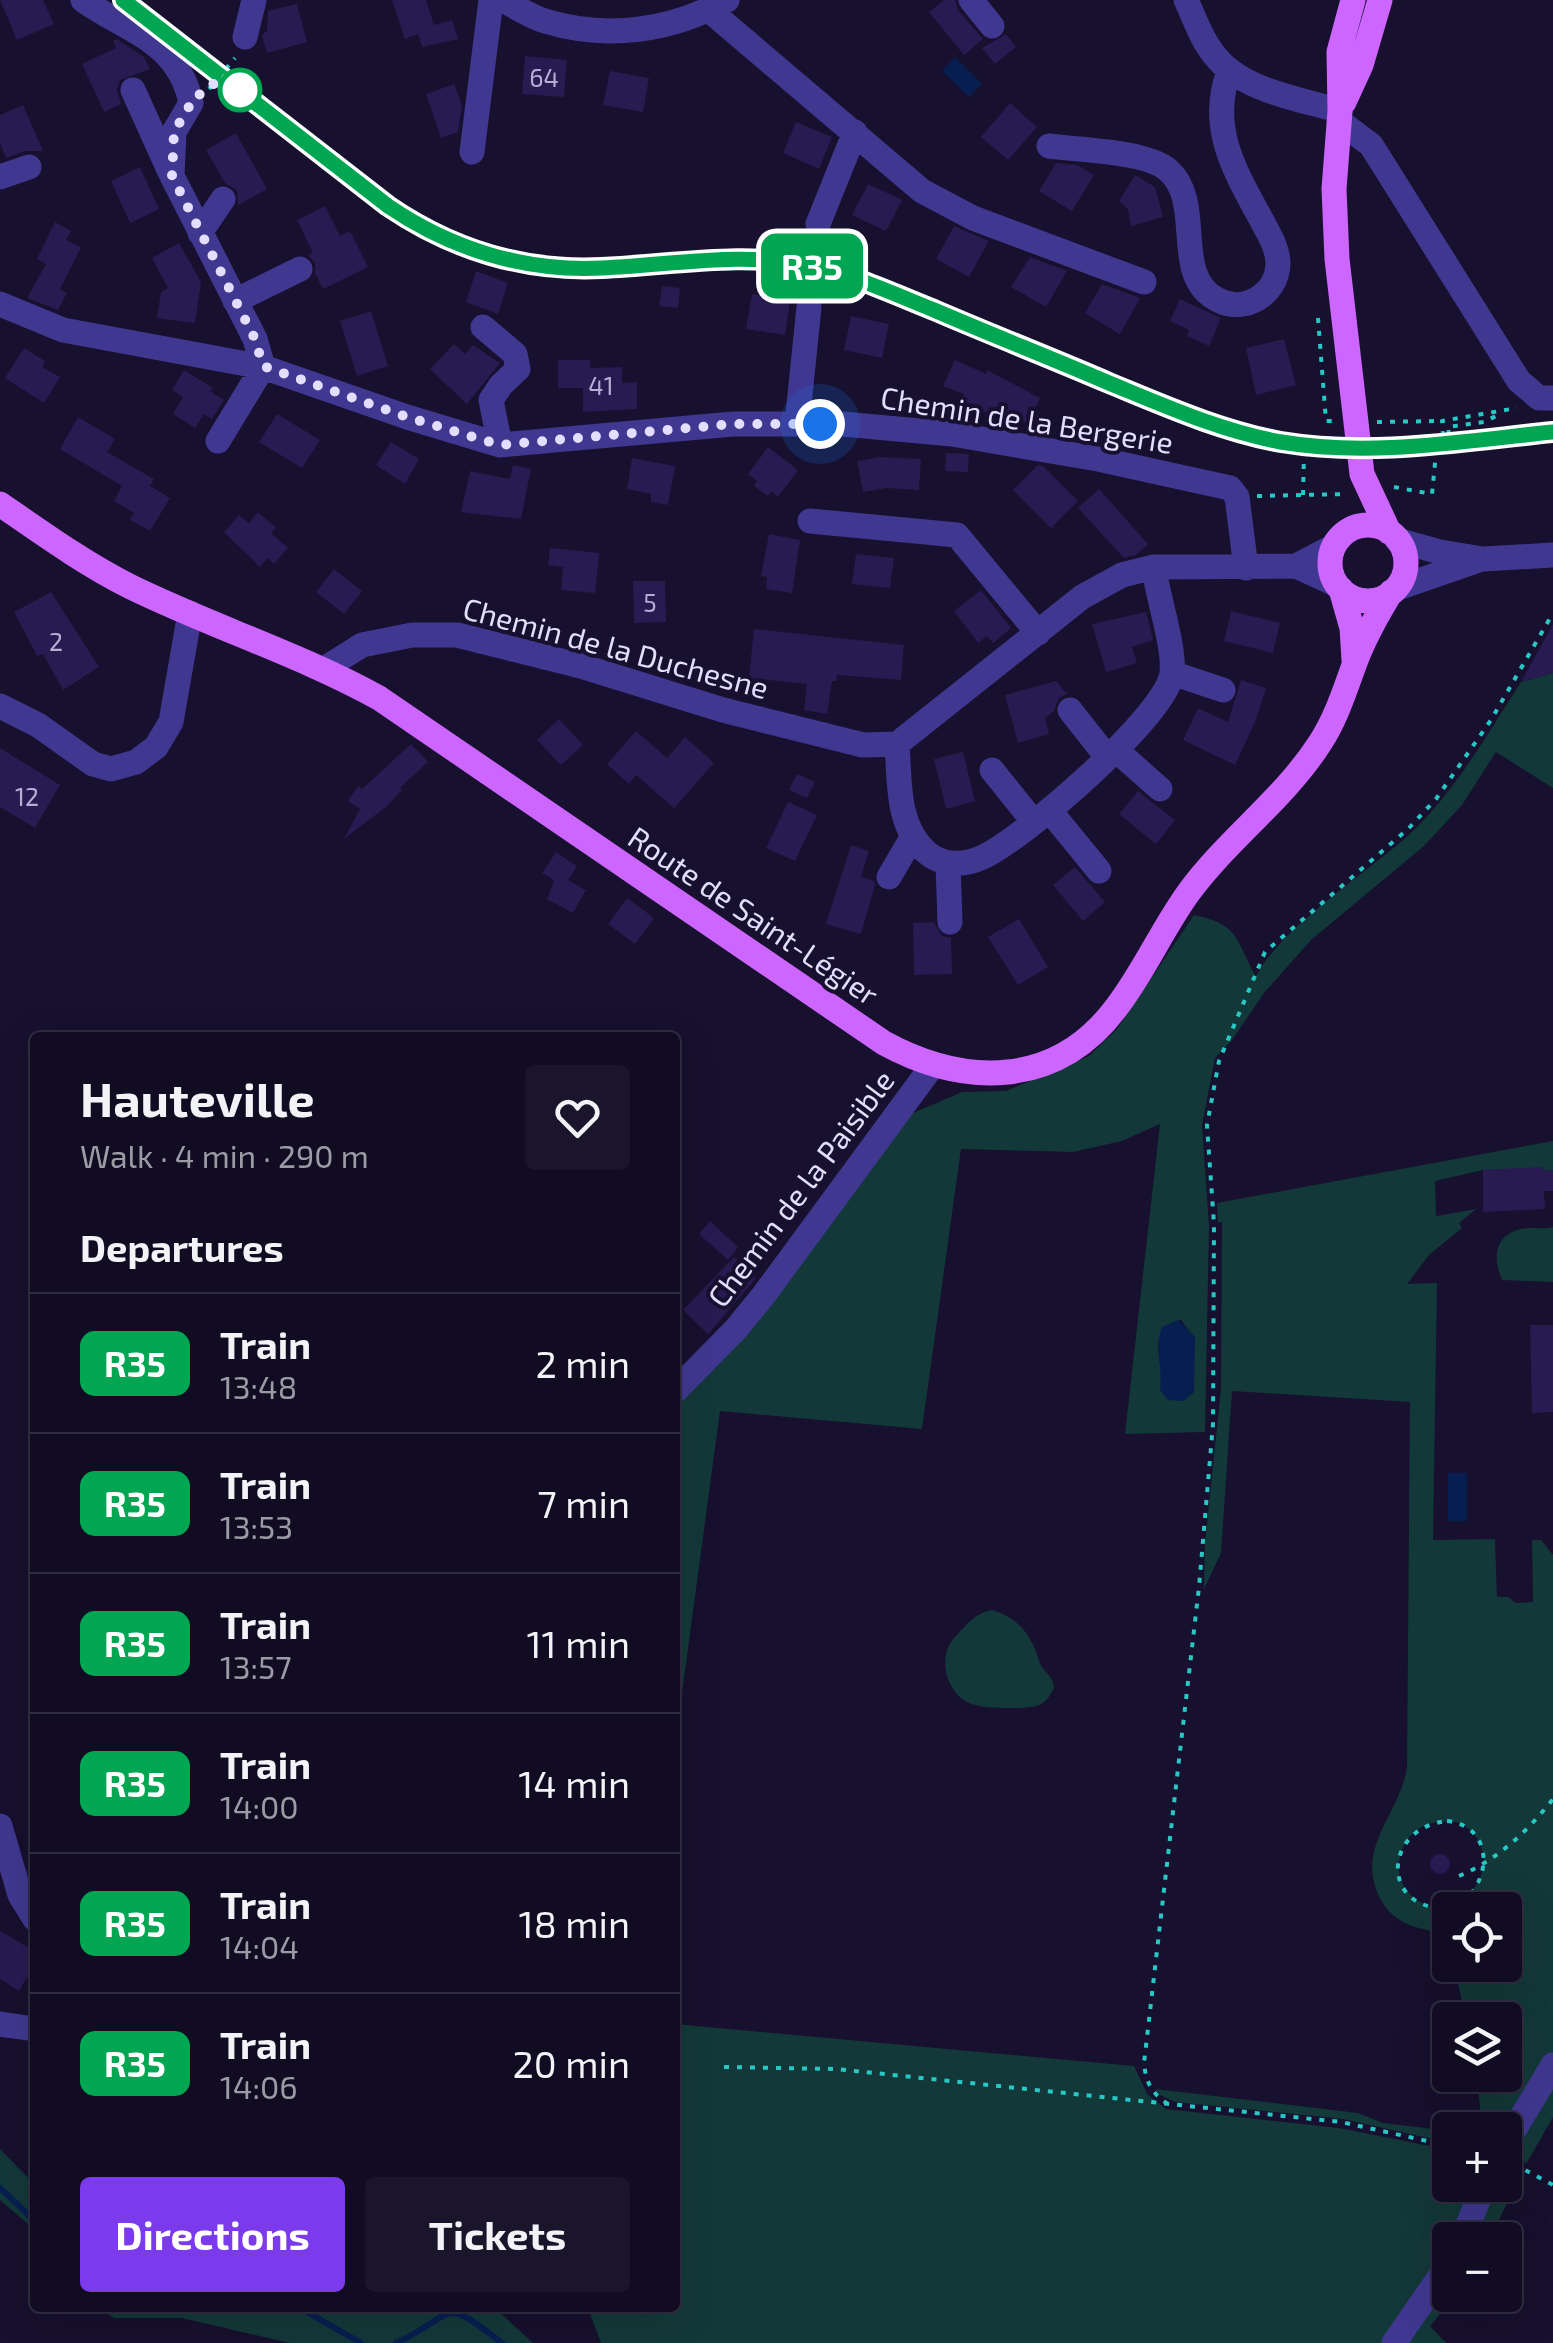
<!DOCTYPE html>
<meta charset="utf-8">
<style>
:root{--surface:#110c22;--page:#1a152a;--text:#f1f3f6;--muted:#9c9ba5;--line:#302c40;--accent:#7c3aed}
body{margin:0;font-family:"Exo 2",sans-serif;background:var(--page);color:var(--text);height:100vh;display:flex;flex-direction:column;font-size:38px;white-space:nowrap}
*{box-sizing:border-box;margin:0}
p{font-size:32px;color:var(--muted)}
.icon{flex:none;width:55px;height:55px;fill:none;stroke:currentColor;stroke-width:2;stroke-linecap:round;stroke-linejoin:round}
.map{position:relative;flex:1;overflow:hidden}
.details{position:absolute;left:30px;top:1032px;width:650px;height:1280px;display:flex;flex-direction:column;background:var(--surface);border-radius:10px;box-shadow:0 10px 40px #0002,0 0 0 2px var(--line)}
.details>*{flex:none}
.badge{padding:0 20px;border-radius:15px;font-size:35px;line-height:65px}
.buttons{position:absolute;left:1432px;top:1892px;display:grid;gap:20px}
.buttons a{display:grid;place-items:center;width:90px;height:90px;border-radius:10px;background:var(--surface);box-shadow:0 10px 40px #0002,0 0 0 2px var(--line);font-size:50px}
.you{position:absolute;width:50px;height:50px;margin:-25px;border:8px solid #fff;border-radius:50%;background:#1a73e8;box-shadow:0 0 0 15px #1a73e833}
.map>.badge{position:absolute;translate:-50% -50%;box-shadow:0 0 0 5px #fff}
h2{padding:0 50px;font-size:38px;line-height:90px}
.round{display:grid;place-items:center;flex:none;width:105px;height:105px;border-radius:10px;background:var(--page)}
.overview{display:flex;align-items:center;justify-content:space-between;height:170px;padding:0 50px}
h1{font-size:48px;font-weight:700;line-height:75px}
.button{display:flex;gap:20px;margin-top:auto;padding:20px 50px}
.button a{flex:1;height:115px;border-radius:10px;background:var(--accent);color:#fff;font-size:40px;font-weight:700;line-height:115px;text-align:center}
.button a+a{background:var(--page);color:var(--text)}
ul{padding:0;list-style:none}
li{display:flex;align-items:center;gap:30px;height:140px;padding:0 50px;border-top:2px solid var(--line)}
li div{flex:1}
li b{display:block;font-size:38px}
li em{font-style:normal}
li .badge{min-width:110px;font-weight:700;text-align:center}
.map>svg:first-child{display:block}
</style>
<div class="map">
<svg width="1553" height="2343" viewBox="0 0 1553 2343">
<rect width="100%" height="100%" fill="#17102e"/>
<!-- green -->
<path fill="#133839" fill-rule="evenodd" d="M1553,673v115l-57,-36 -34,53 -38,41 -113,94 -47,53 -32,47 -17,18 -13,67 7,101 -4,206 -80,2 35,-310 -38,17 -49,11 -112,-3 -39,280 -202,-18 -40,297 -5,-1v-303l231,-288 56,-24 44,-1 83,-35 28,-27 77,-114c47,10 41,25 62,61 28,-52 112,-103 157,-145 44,-43 75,-98 108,-149zM1181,1320l14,19 -2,8 -31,33c-1,-23 -15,-52 19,-60z
M1553,1141v29l-10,1 -1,-3 -59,2 -48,11 1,35 40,-7 -17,14 3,5 -33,27 -22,29 30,-1 -4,257 62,-1 2,58h12l6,6 18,-1 -1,-62h9l12,15v501l-48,74h-23l-5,-55h28v-55h-39l-12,-55h51v-55h-55v33l-2,-9c-27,-5 -53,-8 -67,-34 -28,-53 19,-84 26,-133l3,-365 -178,-11 -11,162 -17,36 1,-46 16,-154 1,-167h-4l-1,-19zM1456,1822c23,7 34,35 24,56 -29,61 -108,15 -72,-39 11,-16 30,-19 48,-17z
M1553,1227v55l-51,-2c-11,-25 -6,-50 27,-52 9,0 16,1 24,-1z
M992,1610c27,8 40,26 47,51 4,12 14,13 15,27 -4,7 -7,14 -15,17 -13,5 -57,4 -70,-2 -24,-12 -32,-47 -14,-66 12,-13 20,-24 37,-27z
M675,2024l459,42 13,28 19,15 173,19 111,22v35h29l-29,55v16l-60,87h-789l-13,-35h87z
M1553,2073v44l-27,47 -10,-17z
M1155,2089l203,24 25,10 67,8v12l-107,-24 -168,-17 -15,-7z
M0,2149l35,36v45l-35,-30z
M1505,2167l16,8 -32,65h-22l23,-55h15z
M1450,2271v24h6l-26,31 16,17h-46z
M100,2308h395l38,35h-243l-108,-25h-68z"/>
<!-- water -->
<path fill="#071e50" d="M955,57l27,27 -13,13 -27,-26z
M1178,1320l17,17 -1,55 -10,9 -16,-1 -8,-10c3,-22 -6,-41 2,-63z
M1448,1473h19v48h-19z"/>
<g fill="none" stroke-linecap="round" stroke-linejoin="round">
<!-- stream -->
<path stroke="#071e50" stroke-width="6" d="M0,2188l35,33
M300,2308l61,35
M396,2343c61,-28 43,-50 106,0"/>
</g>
<!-- building -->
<path fill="#281b51" d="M0,0h43l11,24 -37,16z
M392,0h34l8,25 18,-5 6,19 -36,8 -4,-13 -13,5z
M944,0h11l3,10 25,29 -19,16 -35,-43z
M297,4l10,38 -40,11 -5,-18 5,-4 1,-20z
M1006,34l10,13 -21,17 -13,-16z
M117,39l27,18 6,12 -30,11 -3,9 4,15 -17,8 -22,-48 34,-16 -3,-7z
M525,56l42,4 -3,37 -42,-3z
M610,71l39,7 -6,34 -40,-7z
M454,84l8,21 -4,27 -17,6 -15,-44z
M1010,103l27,24 -29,33 -27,-23z
M23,105l20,46h-18l-19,7 -6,-15v-28z
M796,122l36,15 -13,32 -36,-16z
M236,133l31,56 -29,16 -1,-14 -12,-8 -19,-33z
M1056,163l21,2 17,10 -22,36 -33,-20z
M140,167l19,42 -29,14 -19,-42z
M1135,175l20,12 8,30 -32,9 -3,-17 -9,-8z
M868,184l34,16 -16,31 -34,-16z
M325,206l15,30 10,-5 18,36 -45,22 -8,-16v-10l-7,-8 5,-2 -16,-33z
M55,222l16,9 -5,9 15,7 -21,42 7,4 -9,17 -31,-12 19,-34 -9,-5z
M954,226l35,15 -20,36 -33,-18z
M179,243l22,39 -6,41 -38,-5 4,-26 7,-4 -16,-30z
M1030,257l37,14 -21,36 -35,-20z
M476,271l32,12 -10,31 -32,-12z
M1102,284l38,14 -20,36 -35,-21z
M662,286l18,2 -2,20 -19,-2z
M752,294l38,6 -5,35 -39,-6z
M1180,299l41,19 -12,28 -22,-10 2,-6 -19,-9z
M371,311l17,55 -31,10 -17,-55z
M851,316l38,8 -7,34 -38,-8z
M1284,339l12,46 -40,10 -10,-47z
M454,344l11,10 8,-9 27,18 -33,41 -37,-35z
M24,348l21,13 -3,6 18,10 -16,26 -39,-25z
M558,360h32v8l32,-1v16l15,-1v27l-54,3v-24h-25z
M955,360l31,14 1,-4 53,28 -12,26 -39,-17 -2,6 -26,-11 3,-8 -21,-8z
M184,370l29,18 -3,3 14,9 -12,19 -8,-5 -9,14 -22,-14 10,-17 -11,-7z
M277,414l43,26 -18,28 -43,-26z
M78,417l37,22 -8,13 47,27 -4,7 20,12 -20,33 -20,-11 4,-7 -20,-12 8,-15 -62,-37z
M391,442l28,17 -14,25 -29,-19z
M768,447l30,23 -20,27 -7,-6 -3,5 -14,-10 3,-5 -9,-7z
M946,453l23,1 -1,18 -23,-1z
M880,457l41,2 -2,31 -33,-2 -23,4 -6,-31z
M632,458l43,8 -7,39 -17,-3v-8l-24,-5z
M513,465l18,4 -10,50 -60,-7 9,-41 40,8z
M1038,465l5,1 35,35 -27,27 -38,-38z
M1099,489l49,55 -12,11 -12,3 -46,-50z
M258,512l18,16 -5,5 17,15 -14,16 -7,-6 -7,9 -36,-35 15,-17 10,8z
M769,534l31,6 -8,53 -26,-4 1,-12 -6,-1z
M550,548l49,5 -4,40 -34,-3 2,-23 -15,-2z
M856,554l38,4 -4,30 -38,-4z
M334,569l28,22 -18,23 -28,-22z
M633,581h32l1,41 -32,1z
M981,590l30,38 -18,15 -6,-7 -9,7 -24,-32z
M51,592l48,75 -36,23 -20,-36 -6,2 -23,-44z
M1231,611l49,12 -7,30 -49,-12z
M1146,612l7,28 -21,7 5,16 -31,9 -14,-48z
M1553,624v49l-32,9z
M754,629l150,16 -3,35 -64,-5 -1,6h-4l-5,33 -23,-4 3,-26 -58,-6z
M1241,680l25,8 -11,34 -20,43 -52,-25 15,-32 30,14z
M1056,681l11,13 -8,4 -5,13 -9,7 4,16 -31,9 -13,-48z
M559,719l24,26 -22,20 -24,-25z
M636,731l31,27 18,-21 29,26 -40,45 -38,-33 -7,9 -22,-20z
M411,744l17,18 -28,26 2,2 -15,16 -43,33 16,-30 -12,-8 10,-15 4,3z
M0,748l60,37 -25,43 -35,-21z
M963,752l12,49 -29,8 -12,-50z
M797,774l18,8 -8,16 -18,-8z
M1138,791l37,29 -19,24 -37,-30z
M788,802l29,13 -22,46 -29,-13z
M851,845l18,6 -8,26 13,4 1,4 -14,49 -35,-10z
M556,852l21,14 -9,14 18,10 -13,23 -26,-14 7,-19 -12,-7z
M1075,867l30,35 -22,19 -30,-36z
M627,898l27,20 -19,26 -27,-20z
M1019,919l29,48 -30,18 -30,-48z
M934,922l8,14 9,2 1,36 -38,1 -1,-52z
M1543,1167v4l10,-1v21h-9l1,18 -62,3v-42z
M710,1221l28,26 -10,13 -29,-26z
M734,1257l22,21 -48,56 -25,-24z
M1530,1325h23v87l-21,1z
M1430 1864a10 10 0 1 1 20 0a10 10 0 1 1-20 0Z
M0,1931l35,20v14l-16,26 -19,-12z"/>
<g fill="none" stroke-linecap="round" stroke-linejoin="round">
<!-- path -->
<path stroke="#28c8c6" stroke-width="4" stroke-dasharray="5 8" stroke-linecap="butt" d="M209,89l26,-31
M1318,318l8,103h7
M1377,422l65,-1
M1449,435l-1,-8 36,-5 14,-7
M1443,436l-1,-15 75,-13
M1415,438l138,-13
M1384,456l169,-16
M1394,487l38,7 4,-41
M1303,495l1,-41 35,2
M1257,496l90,-2
M1447,1821c62,7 37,97 -15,86 -51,-10 -44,-80 15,-86z
M1459,1876c38,-16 68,-44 94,-77
M724,2067l112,2 505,53 109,24
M1168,2104c-17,-11 -22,-22 -24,-41l55,-476 14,-163 1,-200 -7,-99 12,-64 46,-109 143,-123 28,-30 55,-79 62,-107
M1514,2164l39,21"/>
<!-- minor -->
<path stroke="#403890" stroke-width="25" d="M83,0c43,31 95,40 108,103l-17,29 -2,44 83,163 8,28
M503,0c13,7 28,17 42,21 62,19 126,10 182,-21
M971,0l21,26
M1186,0c9,19 16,41 30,57 27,34 85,42 124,54
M709,10l213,181 51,27 171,64
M245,37l9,-37
M133,90l37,82
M1339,121l32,24 148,236 20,17h14
M1049,146c30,4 97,5 119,24 38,33 2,106 50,130 27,14 59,-6 60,-36 0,-16 -9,-30 -16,-43 -27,-50 -54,-93 -33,-150
M472,152l19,-152
M0,177l29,-10
M818,224l37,-92
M200,233l23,-34
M235,301l65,-32
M0,304l63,26 200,37 144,50 93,28 233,-21h110l109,10 146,25 132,29 7,9 9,71
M483,327l32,27 3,15 -17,16 -10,15 9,45
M797,424l12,-117
M218,441l45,-74
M810,521l147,14 81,98
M1397,540l43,12 43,7 70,-4
M1296,566l41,19
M1395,589l81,-28
M324,669l38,-24 50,-10h45l124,31 142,44 140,35 34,-1 185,-147 40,-22 32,-8 142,-1 38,-20
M1172,673l51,17
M0,706l38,19 55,39 18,5 25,-7 20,-15 15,-25 19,-109
M1070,710l37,47
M897,744c3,37 -1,81 29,108 16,14 38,14 57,5 40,-18 184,-142 189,-184 3,-27 -15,-77 -18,-106
M1116,750l44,39
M992,770l41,51
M1050,811l49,60
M948,864l2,58
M889,877l24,-41
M675,1391l61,-62 27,-33 170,-231
M0,1826l20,69 15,24
M0,2024l35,5
M1505,2145l48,-80
M1462,2240l22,-55
M1394,2343l56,-81"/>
<!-- major -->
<path stroke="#cd65ff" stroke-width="25" d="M1353,0l-14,52 1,59 -6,78 3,70 25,215 27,58
M1344,102l17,-37 19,-65
M0,504c42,29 85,60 131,83 82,40 168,67 248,111l505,345c81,44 172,45 232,-35 28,-36 46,-79 73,-116 39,-53 95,-93 131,-149 17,-26 25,-54 36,-83 9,-24 22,-46 35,-68
M1330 563a38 38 0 1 1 76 0a38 38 0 1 1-76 0Z
M1341,589l11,39 2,32"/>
<!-- rail -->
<path stroke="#0adaff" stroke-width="6" stroke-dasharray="15 12" stroke-linecap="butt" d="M123,0l265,205c61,43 131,66 206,63 74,-2 145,-18 219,-2 42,10 81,28 121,44 61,25 121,51 182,76 54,22 108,46 165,55 90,16 182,1 272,-9"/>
</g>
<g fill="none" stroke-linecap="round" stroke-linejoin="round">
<defs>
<path id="line" d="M123,0l265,206c63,43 136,66 214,62 71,-3 140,-17 211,-2 42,10 81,28 121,44 58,25 117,48 175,73 56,23 112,48 172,59 90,15 182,-1 272,-10"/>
</defs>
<!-- line casing -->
<use href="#line" stroke="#fff" stroke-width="22"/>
<!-- line -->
<use href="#line" stroke="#00a651" stroke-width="15"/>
<!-- walk -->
<path stroke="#e3deff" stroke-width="10" stroke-dasharray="0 18" d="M240,90l-18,-15 -18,19 -8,1 -22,37 -2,44 83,163 8,27 144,51 93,28 233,-21h87"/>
</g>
<!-- markers -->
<circle fill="#fff" stroke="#00a651" stroke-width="5" cx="240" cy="90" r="20"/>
<g text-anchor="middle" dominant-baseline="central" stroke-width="8" stroke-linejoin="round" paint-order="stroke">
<!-- number labels -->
<g font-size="25" fill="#b4add4">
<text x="544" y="77">64</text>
<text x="601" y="385">41</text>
<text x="650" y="602">5</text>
<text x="56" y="641">2</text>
<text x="27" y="796">12</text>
</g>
<!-- street labels -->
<g font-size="30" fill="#e3deff" stroke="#17102e">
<text transform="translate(1027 419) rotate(9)">Chemin de la Bergerie</text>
<text transform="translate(616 647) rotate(15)">Chemin de la Duchesne</text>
<text transform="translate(754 915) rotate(34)">Route de Saint-Légier</text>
<text transform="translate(800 1188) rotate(-53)">Chemin de la Paisible</text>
</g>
</g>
</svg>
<div class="buttons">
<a><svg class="icon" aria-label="locate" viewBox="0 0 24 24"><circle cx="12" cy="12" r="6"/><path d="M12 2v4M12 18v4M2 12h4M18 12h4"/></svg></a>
<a><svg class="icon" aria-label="layers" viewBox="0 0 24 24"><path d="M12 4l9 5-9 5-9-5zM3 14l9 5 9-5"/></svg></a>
<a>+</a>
<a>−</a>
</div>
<div class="you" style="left:820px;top:424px"></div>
<b class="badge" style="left:812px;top:266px;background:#00a651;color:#fff">R35</b>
<section class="details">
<div class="overview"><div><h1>Hauteville</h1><p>Walk · 4 min · 290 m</p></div><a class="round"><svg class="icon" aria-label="heart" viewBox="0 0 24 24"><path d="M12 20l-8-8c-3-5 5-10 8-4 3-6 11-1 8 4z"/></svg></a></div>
<h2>Departures</h2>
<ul>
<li><span class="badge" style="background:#00a651;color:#fff">R35</span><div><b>Train</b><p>13:48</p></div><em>2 min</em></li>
<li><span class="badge" style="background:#00a651;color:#fff">R35</span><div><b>Train</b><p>13:53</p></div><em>7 min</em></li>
<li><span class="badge" style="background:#00a651;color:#fff">R35</span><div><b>Train</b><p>13:57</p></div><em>11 min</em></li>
<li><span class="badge" style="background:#00a651;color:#fff">R35</span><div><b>Train</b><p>14:00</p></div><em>14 min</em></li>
<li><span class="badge" style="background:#00a651;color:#fff">R35</span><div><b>Train</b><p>14:04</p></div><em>18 min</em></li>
<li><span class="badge" style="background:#00a651;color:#fff">R35</span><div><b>Train</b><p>14:06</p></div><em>20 min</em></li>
</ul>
<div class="button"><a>Directions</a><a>Tickets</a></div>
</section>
</div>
